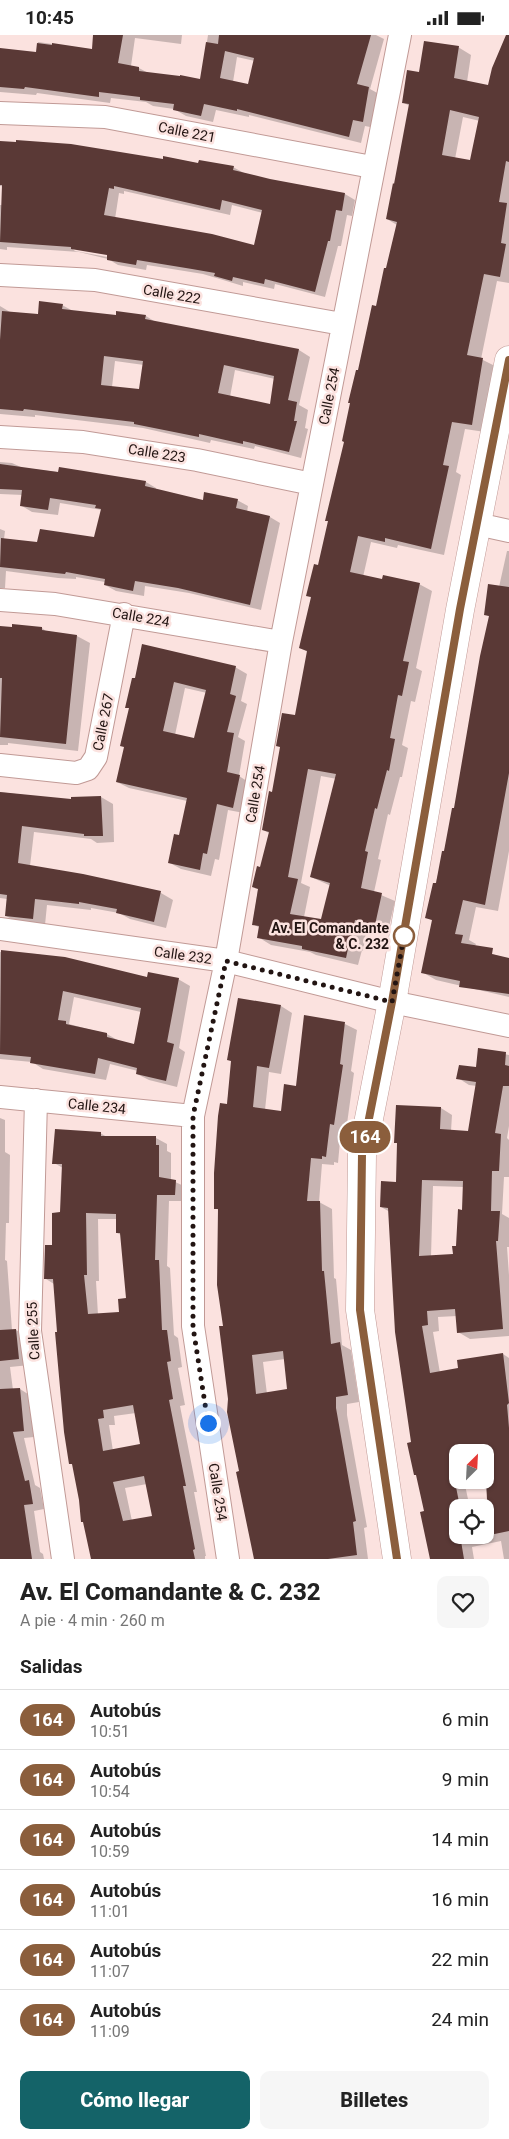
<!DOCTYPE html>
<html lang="es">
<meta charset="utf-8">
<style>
:root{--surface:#fff;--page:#f6f6f6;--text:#222;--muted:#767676;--line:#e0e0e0;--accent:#146368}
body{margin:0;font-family:Roboto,sans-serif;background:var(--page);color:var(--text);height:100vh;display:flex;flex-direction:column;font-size:19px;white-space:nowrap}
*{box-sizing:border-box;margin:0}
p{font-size:16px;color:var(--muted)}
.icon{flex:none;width:28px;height:28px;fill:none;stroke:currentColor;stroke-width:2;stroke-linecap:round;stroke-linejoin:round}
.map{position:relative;height:1524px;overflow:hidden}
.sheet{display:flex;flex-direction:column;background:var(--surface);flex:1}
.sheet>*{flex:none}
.badge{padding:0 10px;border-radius:16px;font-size:18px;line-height:32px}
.needle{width:32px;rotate:24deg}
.tools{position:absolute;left:449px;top:1409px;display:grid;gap:10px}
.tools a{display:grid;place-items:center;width:45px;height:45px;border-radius:10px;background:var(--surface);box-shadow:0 1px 4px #0004;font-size:25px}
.you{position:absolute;width:25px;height:25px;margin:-12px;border:4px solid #fff;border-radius:50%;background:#1a73e8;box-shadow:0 0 0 8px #1a73e833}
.map>.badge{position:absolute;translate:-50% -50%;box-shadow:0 0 0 2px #fff}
h2{padding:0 20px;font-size:19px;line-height:45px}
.round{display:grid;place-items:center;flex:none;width:52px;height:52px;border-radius:10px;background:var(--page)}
.summary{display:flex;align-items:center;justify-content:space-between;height:85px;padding:0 20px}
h1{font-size:24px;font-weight:800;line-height:38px}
.primary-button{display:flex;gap:10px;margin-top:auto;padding:10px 20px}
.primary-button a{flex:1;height:58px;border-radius:10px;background:var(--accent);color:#fff;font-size:20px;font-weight:800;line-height:58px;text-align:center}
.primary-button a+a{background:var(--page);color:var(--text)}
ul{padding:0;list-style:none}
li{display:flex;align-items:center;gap:15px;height:60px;padding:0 20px;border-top:1px solid var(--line)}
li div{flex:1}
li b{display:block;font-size:19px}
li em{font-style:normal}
li .badge{min-width:55px;font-weight:700;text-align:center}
.status{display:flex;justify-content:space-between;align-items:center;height:35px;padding:0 25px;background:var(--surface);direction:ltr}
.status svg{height:14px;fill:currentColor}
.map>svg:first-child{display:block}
</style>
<div class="status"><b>10:45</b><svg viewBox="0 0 49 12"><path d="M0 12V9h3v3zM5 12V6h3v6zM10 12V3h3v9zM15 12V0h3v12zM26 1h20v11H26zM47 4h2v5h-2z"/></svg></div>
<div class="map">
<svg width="509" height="1524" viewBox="0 0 509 1524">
<rect width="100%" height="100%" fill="#fbe2df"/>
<!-- shadow -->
<path fill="#0003" fill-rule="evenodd" d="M97,0h85l-1,9 -46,-6 -4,28 8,2 11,6 51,6 7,-45h168l8,4 -14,50 11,6 -6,33 -10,-2 -4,17 -112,-28v2l-33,-7 -3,12 -27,-6 -12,-7 -21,-3 -7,-4 -35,-4 -1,5 -73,-10 -1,2 -36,-3v-43l37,4 1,-11 57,8zM237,22l18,4 -6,25 -16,-4z
M509,10v238l-12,-2 -16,78 14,7 -10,66 -20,-3 -9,43 5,3 -17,80 -46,-10 -1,3 -26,-6 -8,35 56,7 13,7 -16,77 6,3 -7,31 -4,-1 -9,44 6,3 -6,29h-2l-10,38 -2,-1 -10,45 3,1 -7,32 21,9 -7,30 -21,-4 -4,24 -1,-1 -4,15 -42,-10 -6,-3 -39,-7 -13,-8 2,-9 -7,-4 8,-55 8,-36 -6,-3 33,-113 12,-65 -8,-4 12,-50 -4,-2 11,-29 10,-45 -3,-2 19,-78 14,-70 28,-102 10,-45 -10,-6 8,-34 15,-79 -6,-3 16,-29 38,-27 13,8 -4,27 22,5zM463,82l17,4 -9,41 -16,-3zM321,741l16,3 -26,98 20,9 -9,35 -18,-4 6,-30 -9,-4z
M0,107l233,25 11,6 25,8 76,13 10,6 -3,16 -5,-1 -6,31h-3l-13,51 -50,-13 -1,5 -31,-7v4l-40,-12 -56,-9 -1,5 -28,-5 -10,-6 -29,-7 -72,-5v3l-7,-1v-44l48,-1v-12l-48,-6zM124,156l106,24 2,-10 31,8 -8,33 -140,-27 4,-26 5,1zM72,213l42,7 -1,3 -38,-7z
M62,270l13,7 42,5 29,-1 11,7 142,27 11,7 -11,48 9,5 -3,18 3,1 -7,29 -46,-12 -1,3 -43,-9 -1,3 -67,-15 -108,-13v2l-35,-3v-108l10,6 29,3zM115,326l29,4 -4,26 -28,-4zM235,335l40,9 -4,27 -41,-9z
M0,427l12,1 11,5 123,14 10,6v2l48,12 33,-2 11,6 -1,6 23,5 10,6 -19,87 -72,-17 -44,-7 -1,10 -28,-5 -11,-6v-3l-29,-5v2l-18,-1 -52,-7 -1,17h-5v-59l5,2 -1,8 34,4 57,-4 7,-29 -42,-7 -2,12 -26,-3 -10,-6 1,-11 -23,-1z
M507,516h2v300l-11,60 -22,-4 -7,33 7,4 -1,2 17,8 17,5v38l-73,-17 -14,-8 11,-51 -6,-4 28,-108 35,-192 -5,-3 14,-27z
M0,592l42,1 5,4 30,4 13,7 -12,108 -70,-8v2h-8z
M235,632l12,7 -6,27 6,3 -9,33 7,4 -6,35 11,7 -6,30 -16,-3 -9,50 -4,-1 -4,17 -30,-7 -11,-6 10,-26 7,-36 -58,-13 -12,-6 8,-35 5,-38 -3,-2 6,-28zM185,653l22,5 -12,47 -20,-5z
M0,757l72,9v-3l29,-1 12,7 1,38 -17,1 -6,-4 -57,-7 -4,34 131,27 12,7 -7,28 -36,-9 -11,-6 -28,-5v2l-44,-5 -2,20 -26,-2 -13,-7 1,-17 -7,-1z
M0,917l37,2 111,24 30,1 12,7 -11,62 6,4 -8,35 -28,-7 -12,-6 1,-3 -28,-7 -4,16 -63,-11 -11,-7 -32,-3zM74,962l67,15 -6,33 -16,-4 -12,-7 -38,-10z
M281,971l11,7 -11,61 -12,-2 -4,38 17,2 16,-25 47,-63 12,6 -6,41 3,2 -8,58 -5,-1 -3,33 -4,-1v3l-12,-1 -3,38 13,7 2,69 2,1 6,66 9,5 8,52 -12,2v11l20,112 -3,1 4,31h-113l-14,-87 -12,-73 -10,-189 -4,-2 17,-146 -4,-3zM285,1324l3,31 -21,4 -4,-32z
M480,1014l29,6v71l-2,12 2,2v37h-5l-2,37 7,4v29h-2l2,28v61l-39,3 -12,-7 -1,-16 -19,1 1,14 -6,1 7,41 19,-4 44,-15 6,4v201h-5l-3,-18 -29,6 2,12h-43l-5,-47 -13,-69 -23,-231 -9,-5 16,-23 1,-40 -3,-2 46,-34 11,7 -1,16 18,1 8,-46 -8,-1 -11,-7 19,-9zM433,1151l31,1v24l-6,36 -4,8 -23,2zM458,1418h27v27l3,21 -19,3 -5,-24h-6zM458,1472h27v28h-27z
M0,1083l5,2v32l5,3 -1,68h-3l-1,37 2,1 5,69h4l11,6 3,29 -20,2 3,23 7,-1 11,7 3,41 -10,1 11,47 5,3 4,21 -10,2 6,41 3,2 1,5h-44z
M100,1098l7,4 49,1 11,6v7l4,2v27l17,8 -1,13h-18l-2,65 3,2 4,67 4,3 4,29 -4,1 7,37 -5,1 17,86h-3l12,64h-1v3h-113l-19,-94 -3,-2 -16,-179 -8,-5 15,-65 2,-46 -9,-5zM98,1184h20l-1,14 4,2 6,64 -7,14 -22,2 -2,-34h3zM136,1378l6,32 -29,6 -4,-26h6l-1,-9zM147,1449l7,33 -22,4 -7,-33z"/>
<!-- building -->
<path fill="#5a3936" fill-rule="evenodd" d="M93,0h30l-5,28 21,4v4l41,5v-1l20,4 6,-37 12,2 1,-9h152l-14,49 12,3 -6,35 -10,-2 -4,17 -112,-28v2l-33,-7 -3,12 -28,-6 1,-6 -34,-4v-3l-41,-5v5l-74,-10 -1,2 -24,-2v-39l36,4 1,-9 15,2v-2l40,6zM225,16l29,7 -6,26 -28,-6z
M506,0h3v127l-3,-1 -7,41 8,1 -6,40 5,1 -6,33 -16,-3 -17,81 16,3 -11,67 -20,-3 -9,43 6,1 -18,83 -46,-11v4l-27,-6 -8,36 32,7 1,-4 37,8 -17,78 6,1 -7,34 -4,-1 -8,43 5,1 -6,32 -2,-1 -10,39 -2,-1 -10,43 3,1 -7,36 21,5 -7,32 -20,-5 -5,24h-1l-3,14 -44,-9v-3l-45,-8 2,-12 -7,-1 6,-36 -6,-2 5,-21 3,1 9,-35 -7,-2 7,-39 3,1 8,-45 -4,-1 6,-33 13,2 12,-64 -8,-3 12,-51 -5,-1 8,-32 4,1 10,-44h-3l19,-79 -2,-1 8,-38h-2l8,-33h2l14,-65 4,1 8,-38h2l11,-46 -11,-3 7,-36 1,1 15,-80 -7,-1 5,-33 12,2 5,-31 35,5 -5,32 34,7 4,-17zM450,75l29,7 -9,43 -28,-5zM308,734l28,5 -26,103 20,6 -9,36 -31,-5 8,-35 -10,-2z
M16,105l55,4 92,15v-3l35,7 1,-3 35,6 -1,4 37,9 75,14 -3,18 -6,-1 -6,31h-2l-13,51 -50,-13 -1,5 -31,-7 -1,4 -18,-5 1,-3 -23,-4 -55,-9 -1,5 -29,-5v-5l-36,-6v-2l-71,-5 2,-57h-2v-44l16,1zM114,151l106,24 2,-10 40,10 -8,35 -42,-11 -108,-19 5,-27 5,1z
M39,266l24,3 -1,5 54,6v-4l30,4 -1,4 154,30 -11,51 9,2 -3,19h3l-8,31 -46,-11v3l-44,-10v3l-65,-13v-2l-110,-13 -1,2 -23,-2v-69l2,-29 36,3zM104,321l39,5 -4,28 -38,-4zM224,330l50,11 -4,28 -52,-11z
M0,429l58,8 1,-5 87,14 -1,5 58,14 1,-8 34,7 -2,9 34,8 -20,89 -72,-17 -43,-7 -2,10 -29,-6 1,-6 -39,-7 -1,2 -65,-7 1,-29 36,4 3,-13 54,8 7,-28 -6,-1 1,-3 -46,-7 -2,12 -28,-4 2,-16 -22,-1z
M488,549l21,3v186l-24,132 -22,-5 -8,34 8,1 -2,8 32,5 -1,6 17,4v36l-50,-7 1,-6 -39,-8 11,-53 -7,-2 8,-35h3l6,-32h2l8,-43h2l26,-152 9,-40 -5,-1z
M12,589l30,3v3l35,5 -11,109 -66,-7 2,-59h-2v-52l12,1z
M142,609l94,22 -6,28 6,2 -9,36 7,1 -7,39 13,3 -7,33 -16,-4 -10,50 -4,-1 -3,17 -32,-7 6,-29 5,1 8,-37 -71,-16 8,-35 -4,-1 9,-38h-4l7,-30h3zM174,647l32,8 -12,48 -31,-7z
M0,757l71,7v-2l30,-1 2,40h-19v-2l-62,-8 -4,37 65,11 78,17 -7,31 -38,-9 1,-4 -38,-7v2l-44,-5 -2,20 -28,-3 2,-21 -7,-1z
M1,915l64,7 82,20 1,-5 31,6 -12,64 7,2 -8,37 -30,-7 1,-6 -39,-10 -3,16 -65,-11 1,-6 -31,-3zM63,956l78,17 -7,36 -27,-7v-4l-41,-9v-3l-8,-1z
M238,963l43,7 -12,63 -12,-2 -4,41 28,4 3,-27 12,2 8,-71 41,7 -5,42 3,1 -9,60 -4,-1 -4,33 -4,-1v3l-11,-1 -4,43h13l2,70h2l7,73 9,-2 8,53 -12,2v11l20,113 -3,1 4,33 -29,4h-74l-18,-87 3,-1 -12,-59 1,-13 -9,-73h4l-6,-41 1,-76h-4v-36l4,-57 2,-13 7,1 4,-43 -4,-1zM283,1316l4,38 -31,5 -4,-39z
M478,1013l28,4 -1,13 4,1v20h-6l-8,47 6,1 -2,37h-7l-1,40h9l-2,30h-2l7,88 -46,4 -2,-24 -28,2 1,14 -6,1 8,47 28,-5 -1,-8 46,-7 6,50 -2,2 2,23v103l-24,5v-36h2l-2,-47h-27v13l-6,1 8,40h-2v28h2l4,24h-34l-10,-47 4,-1 -8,-36h-2l-7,-32 4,-1 -16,-110 -7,-124 -8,-1 1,-26 15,1 1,-39h-3l2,-38 45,2 -1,22 28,2 8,-49 -20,-3 3,-14 17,2zM422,1145l41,1 -1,29 -4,-1 -2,37h-4l1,8 -34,2z
M55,1094l46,3v4h55v9h3v32l17,3 -1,15h-18l-2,65h4l3,70h5l4,31 -4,1 6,37 -4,1 17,86h-3l12,63 -2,1 2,9h-104l-8,-37h-2l-2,-22 -7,-36h-3l-5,-32 -9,-100h2l-4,-53h-9l1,-34h7v-32l8,-1 2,-48h-10zM86,1178l30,1v19h4l6,65 -8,1 1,13 -31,2 -4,-39h3zM133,1370l7,39 -37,7 -5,-32 6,-1 -1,-8zM144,1441l8,40 -29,5 -10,-39z
M16,1294l3,30 -19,2v-31z
M20,1353l4,43 -11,1 12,49 4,-1 4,24 -9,1 8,54h-32v-170z"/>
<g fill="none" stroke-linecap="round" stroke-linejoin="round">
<defs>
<path id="street" d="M0,78l105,4 267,50
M0,240l95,5 247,44
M0,402l83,5 114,18 115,24
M477,489l32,7
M0,565l55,4 226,38
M0,730l76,8 12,-4 8,-12 28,-143
M0,894l226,32 166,41 117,24
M0,1062l193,19
M36,1065l-6,231 33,228
M228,1524l-35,-233v-210l33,-155 55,-319 119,-607"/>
<path id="secondary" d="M397,1524l-37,-249 2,-156 30,-152 68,-392 49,-250"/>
</defs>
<!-- street casing -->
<use href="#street" stroke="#c19a96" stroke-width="24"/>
<!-- secondary casing -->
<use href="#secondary" stroke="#c19a96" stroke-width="29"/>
<!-- street -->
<use href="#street" stroke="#fff" stroke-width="22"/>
<!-- secondary -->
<use href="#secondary" stroke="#fff" stroke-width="28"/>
</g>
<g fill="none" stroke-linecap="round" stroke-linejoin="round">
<defs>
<path id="line" d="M397,1524l-37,-249 2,-156 30,-152 68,-393 49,-249"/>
</defs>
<!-- line casing -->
<use href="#line" stroke="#fff" stroke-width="11"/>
<!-- line -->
<use href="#line" stroke="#8b5e3c" stroke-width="8"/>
<!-- walk -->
<path stroke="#221412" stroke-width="5" stroke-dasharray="0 9" d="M208,1388l-15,-96v-211l33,-155 166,41 12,-66"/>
</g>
<!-- markers -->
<circle fill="#fff" stroke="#8b5e3c" stroke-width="2.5" cx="404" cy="901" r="10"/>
<g text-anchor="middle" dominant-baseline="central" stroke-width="5" stroke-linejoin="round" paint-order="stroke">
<!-- street labels -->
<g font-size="14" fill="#221412" stroke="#fbe2df">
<text transform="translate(187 97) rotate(11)">Calle 221</text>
<text transform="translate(172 259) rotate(10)">Calle 222</text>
<text transform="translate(329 361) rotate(-79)">Calle 254</text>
<text transform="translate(157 418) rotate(9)">Calle 223</text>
<text transform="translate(141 582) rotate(10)">Calle 224</text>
<text transform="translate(103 687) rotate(-79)">Calle 267</text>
<text transform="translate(255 759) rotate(-80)">Calle 254</text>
<text transform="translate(183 920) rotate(8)">Calle 232</text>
<text transform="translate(97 1071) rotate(6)">Calle 234</text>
<text transform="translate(33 1296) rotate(-93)">Calle 255</text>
<text transform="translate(218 1457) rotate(81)">Calle 254</text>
</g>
<!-- stop labels -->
<g font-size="14" font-weight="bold" fill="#221412" stroke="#fbe2df" text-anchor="end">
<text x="389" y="893">Av. El Comandante<tspan x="389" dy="16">&amp; C. 232</tspan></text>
</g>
</g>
</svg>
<div class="tools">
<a><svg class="needle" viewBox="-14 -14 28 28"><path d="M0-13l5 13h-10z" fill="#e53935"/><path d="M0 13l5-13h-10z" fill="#767676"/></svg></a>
<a><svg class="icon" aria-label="locate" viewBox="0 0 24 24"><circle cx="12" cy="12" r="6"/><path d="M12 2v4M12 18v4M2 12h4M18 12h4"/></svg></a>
</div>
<div class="you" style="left:208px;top:1388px"></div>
<b class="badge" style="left:365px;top:1102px;background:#8b5e3c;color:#fff">164</b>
</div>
<section class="sheet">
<div class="summary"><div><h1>Av. El Comandante &amp; C. 232</h1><p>A pie · 4 min · 260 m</p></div><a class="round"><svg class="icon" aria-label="heart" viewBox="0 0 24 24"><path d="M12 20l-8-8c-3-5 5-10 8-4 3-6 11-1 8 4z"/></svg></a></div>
<h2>Salidas</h2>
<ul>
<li><span class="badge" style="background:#8b5e3c;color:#fff">164</span><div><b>Autobús</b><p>10:51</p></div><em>6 min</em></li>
<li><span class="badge" style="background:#8b5e3c;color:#fff">164</span><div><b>Autobús</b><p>10:54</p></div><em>9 min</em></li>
<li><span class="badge" style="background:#8b5e3c;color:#fff">164</span><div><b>Autobús</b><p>10:59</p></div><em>14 min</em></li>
<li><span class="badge" style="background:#8b5e3c;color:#fff">164</span><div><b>Autobús</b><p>11:01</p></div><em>16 min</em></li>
<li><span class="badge" style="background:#8b5e3c;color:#fff">164</span><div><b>Autobús</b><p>11:07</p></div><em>22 min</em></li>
<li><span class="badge" style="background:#8b5e3c;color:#fff">164</span><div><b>Autobús</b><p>11:09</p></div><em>24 min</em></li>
</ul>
<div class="primary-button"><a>Cómo llegar</a><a>Billetes</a></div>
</section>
